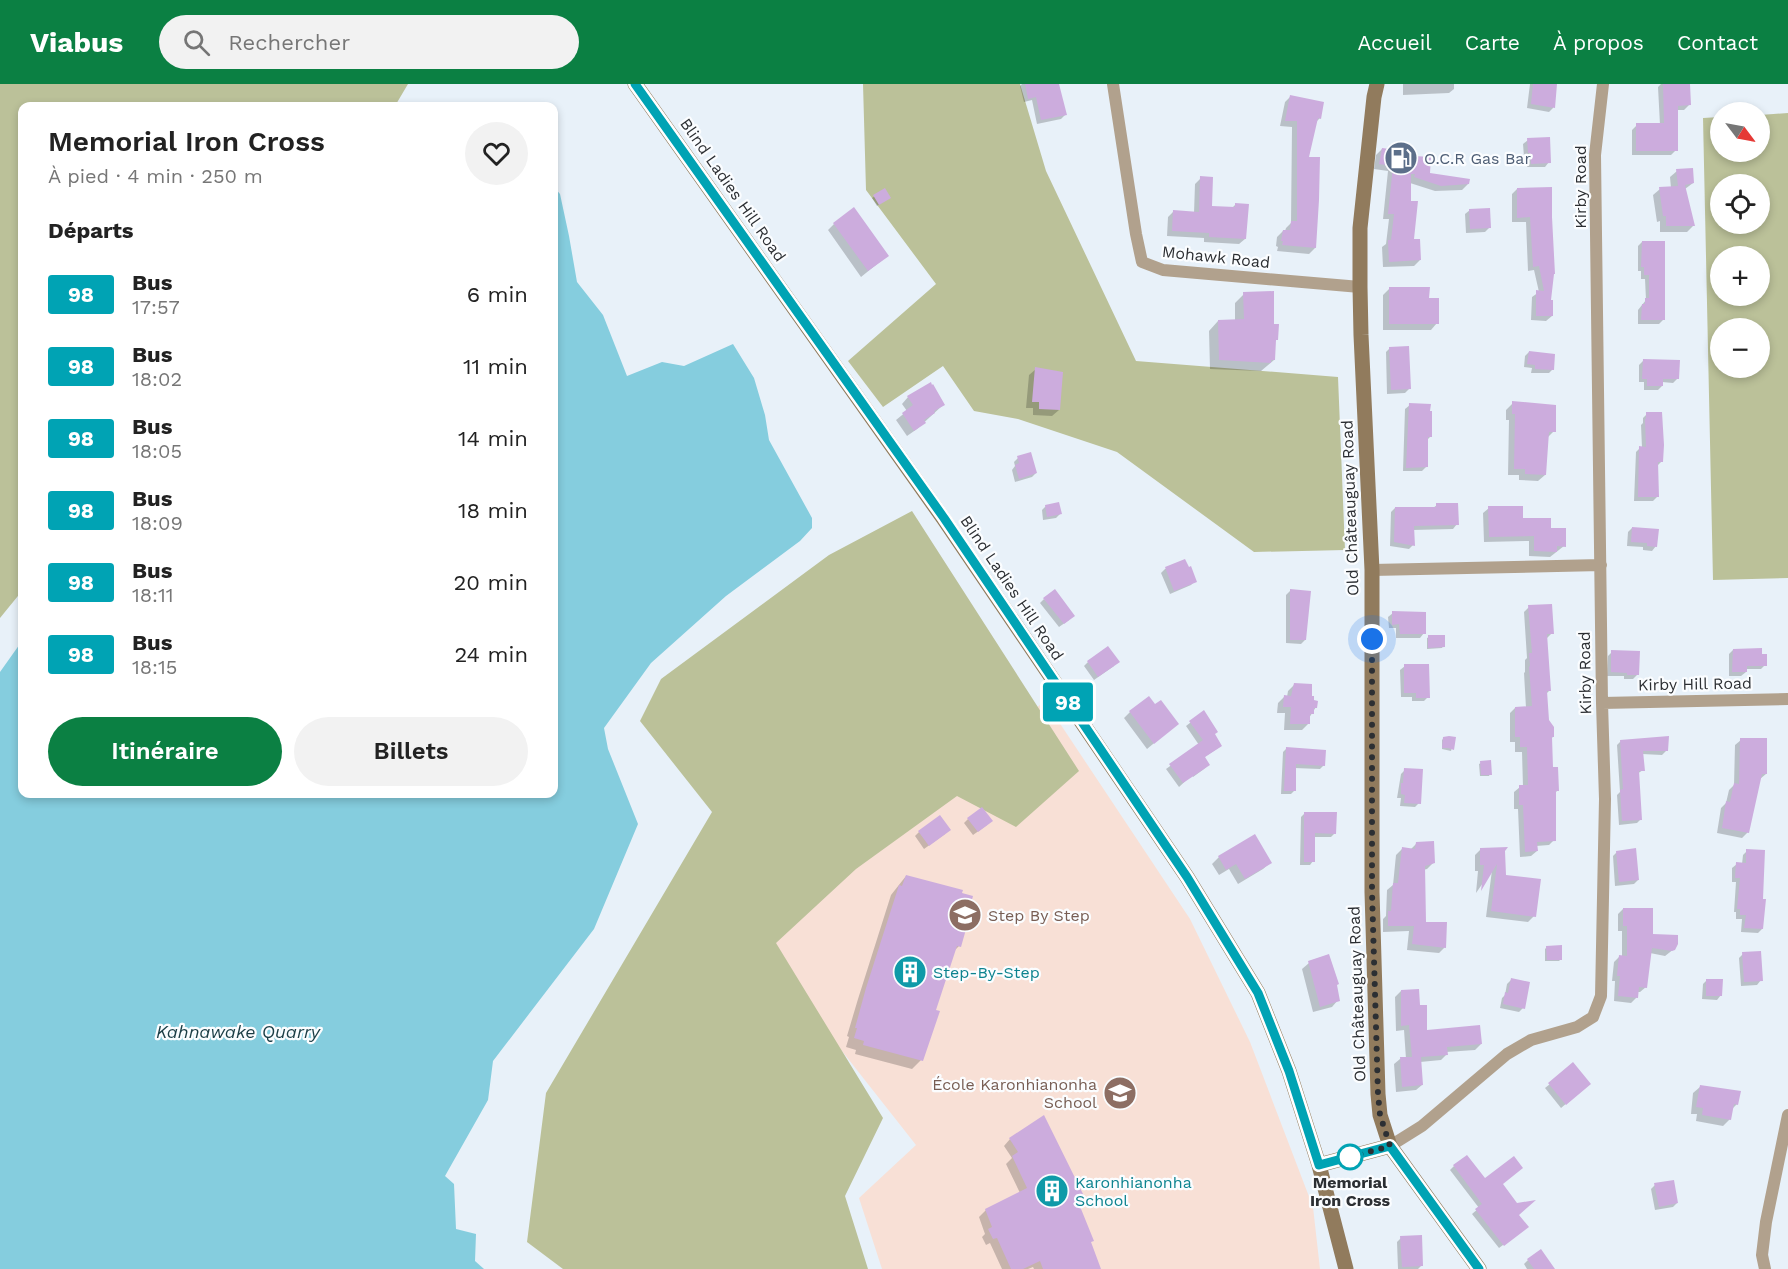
<!DOCTYPE html>
<html lang="fr">
<meta charset="utf-8">
<style>
:root{--surface:#fff;--page:#f2f2f2;--text:#222;--muted:#767676;--accent:#0b8043}
body{margin:0;font-family:"Work Sans",sans-serif;background:var(--page);color:var(--text);height:100vh;display:flex;flex-direction:column;font-size:22px;white-space:nowrap}
*{box-sizing:border-box;margin:0}
p{font-size:20px;color:var(--muted)}
.icon{flex:none;width:33px;height:33px;fill:none;stroke:currentColor;stroke-width:2;stroke-linecap:round;stroke-linejoin:round}
.map{position:relative;flex:1;overflow:hidden}
.side{position:absolute;left:18px;top:18px;width:540px;height:696px;display:flex;flex-direction:column;background:var(--surface);border-radius:12px;box-shadow:0 3px 9px #0003}
.side>*{flex:none}
.badge{padding:0 12px;border-radius:4px;font-size:21px;line-height:39px}
.needle{width:39px;rotate:122deg}
.fabs{position:absolute;left:1710px;top:18px;display:grid;gap:12px}
.fabs a{display:grid;place-items:center;width:60px;height:60px;border-radius:50%;background:var(--surface);box-shadow:0 3px 9px #0003;font-size:30px}
.you{position:absolute;width:30px;height:30px;margin:-15px;border:4px solid #fff;border-radius:50%;background:#1a73e8;box-shadow:0 0 0 9px #1a73e833}
.map>.badge{position:absolute;translate:-50% -50%;box-shadow:0 0 0 3px #fff}
h2{padding:0 30px;font-size:22px;line-height:54px}
.round{display:grid;place-items:center;flex:none;width:63px;height:63px;border-radius:32px;background:var(--page)}
.overview{display:flex;align-items:center;justify-content:space-between;height:102px;padding:0 30px}
h1{font-size:28px;font-weight:600;line-height:45px}
.action{display:flex;gap:12px;margin-top:auto;padding:12px 30px}
.action a{flex:1;height:69px;border-radius:36px;background:var(--accent);color:#fff;font-size:24px;font-weight:600;line-height:69px;text-align:center}
.action a+a{background:var(--page);color:var(--text)}
ul{padding:0;list-style:none}
li{display:flex;align-items:center;gap:18px;height:72px;padding:0 30px}
li div{flex:1}
li b{display:block;font-size:22px}
li em{font-style:normal}
li .badge{min-width:66px;font-weight:700;text-align:center}
header{display:flex;align-items:center;gap:36px;box-sizing:border-box;height:84px;padding:0 30px;background:var(--accent);color:#fff}
header strong{font-size:28px}
nav{display:flex;gap:33px;margin-inline-start:auto;font-size:21px}
.search{width:420px;height:54px;background:var(--page);display:flex;align-items:center;gap:15px;box-sizing:border-box;padding:0 21px;border-radius:33px;color:var(--muted);font-size:22px}
.map>svg:first-child{display:block}
</style>
<header>
<strong>Viabus</strong>
<div class="search"><svg class="icon" aria-label="search" viewBox="0 0 24 24"><circle cx="10" cy="10" r="6"/><path d="M15 15l6 6"/></svg>Rechercher</div>
<nav><a>Accueil</a><a>Carte</a><a>À propos</a><a>Contact</a></nav>
</header>
<div class="map">
<svg width="1788" height="1185" viewBox="0 0 1788 1185">
<rect width="100%" height="100%" fill="#e8f1f9"/>
<!-- education -->
<path fill="#f8e0d6" d="M1045,617l145,218 60,123 63,165 7,62h-438l-23,-71 57,-53 -167,-212z"/>
<!-- green -->
<path fill="#bbc199" fill-rule="evenodd" d="M0,0h408l-13,22h-373v485l-22,27z
M863,0h157l26,87 90,190 202,16 7,173 -91,2 -137,-100 -99,-33 -44,-8 -31,-45 -60,41 -35,-46 88,-77 -70,-94z
M1788,29v465l-75,2 -10,-462 17,-1v35h40v-37zM1720,100h40v40h-40zM1760,172v40h-40v-40zM1720,244h40v40h-40z
M912,427l167,260 -63,56 -59,-31 -101,73 -80,74 107,175 -38,78 23,73h-305l-36,-27 19,-149 166,-281 -72,-91 21,-42 168,-124z"/>
<!-- water -->
<path fill="#85cdde" d="M554,103l6,7 9,42 8,46 26,33 24,61 35,-14 22,4 49,-22 21,34 11,37 4,25 43,78v10l-12,13 -74,55 -75,67 -47,65 4,21 30,75 -44,105 -101,132 -5,39 -43,76 9,8 2,45 20,5 -1,27 9,8h-484v-597l22,-31v153h532z"/>
<!-- shadow -->
<path fill="#0003" d="M1022,0h36l7,31 -4,4 -24,5 -5,-24 -8,2 -4,-16z
M1403,0h51v5l-5,4 -46,2z
M1530,0h26l-3,24 -4,4 -22,-4z
M1661,0h27l1,21 -5,5h-8v40l-5,5h-39v-25l5,-5h23l-2,-38z
M1291,12l29,22 -4,4 -8,37 7,89 -6,6 -32,-3 1,-4 -2,-1 1,-9 6,-6h2l1,-3 5,-5 1,-96 -12,-1 5,-24z
M1528,56l21,22 -4,5h-18v-10h-3l-1,-13z
M1382,65l46,25 40,10 -6,6 -27,1 -25,-8 3,58 7,19 -6,6 -31,1 -1,-20 4,-3 3,-25h-6l5,-48 -14,-2 2,-14z
M1677,87l16,12 -8,6 8,37 -6,6h-27v-11l-3,1 -4,-27 7,-6 11,-1 -1,-11z
M1201,94l10,29 20,2 4,-4 10,34 -6,5 -35,-2v-4l-37,-2 1,-19 5,-5 21,1 1,-29z
M1517,105h34l-2,112 3,15 -6,5 -15,-1 1,-23 7,-5 -5,-22 -6,1 -2,-49h-14v-28z
M884,106l3,9 -10,7 -5,-8z
M1470,126l19,18 -4,4 -19,1 -1,-19z
M834,140l53,32 -26,21 -33,-47z
M1642,158l21,78 -4,4h-21v-14l8,-10 -1,-21h-4v-8h-3v-25z
M1390,204l38,11 9,24 -6,7h-48v-35z
M1244,210l29,31 4,14 -3,3v18l-13,11 -51,-2 -1,-38 9,-10h17v-18z
M1390,264l19,41 -4,4 -18,1 -1,-42z
M1529,268l24,17 -4,4h-18l1,-5 -8,-1 1,-11z
M1643,277l35,17 -5,5 -11,-1v4l-4,4h-14v-8h-5v-17z
M1036,285l23,41 -7,6 -19,-1v-7h-7l3,-33z
M908,313l35,8 -26,24 -10,7 -11,-16 11,-9 -5,-7z
M1513,319l41,28 -7,7 -2,37 -7,6 -19,-1v-5h-11l1,-55h-3v-10z
M1410,321l21,31 -5,5v26l-4,4h-19l2,-62z
M1647,330l15,47 -5,5v31l-4,4h-19l2,-49 4,-4h2l-1,-23 2,-2v-5z
M1018,374l18,15 -4,4 -17,5 -3,-12 3,-4 -1,-4z
M1437,421l20,19 -4,5 -40,1v15l-4,4 -19,-3 1,-34 4,-4h38z
M1046,422l14,8 -4,4 -13,2 -1,-10z
M1489,424l61,21 14,17 -14,11 -21,-1v-15l-45,1 -1,-29z
M1632,444l24,18 -4,5 -9,-1v-3l-16,-1 1,-14z
M1184,477l11,20 -4,4 -21,9 -9,-21 4,-4z
M1290,507l15,49 -4,4 -15,-1v-48z
M1044,515l25,21 -10,7 -19,-24z
M1529,523l23,26 -6,6 4,51 -4,4 1,27 6,16 -3,2 1,30 6,22 -3,3v46l-5,5 -13,1 1,5 -6,5 -11,1 -2,-48h-4v-17l6,-5h3l-1,-35h-7v-10h-5v-29l5,-5h11l-2,-35 1,-1v-12l2,-2 -3,-46z
M1393,529l31,20 -4,5h-24v-10h-7l-1,-11z
M1429,553l14,9 -1,2 -15,1v-11z
M1733,566l27,6 5,9 -4,4h-15v3l-5,4h-12v-22z
M1612,568l25,23 -4,4h-9v-3h-17l1,-20z
M1088,578l26,4 -20,14 -10,-14z
M1405,582l23,31 -4,4h-12v-4h-11l-1,-27z
M1295,600l16,14 5,9 -7,11v5l-7,7h-18l1,-17h-8l1,-10 6,-6h3l1,-6z
M1155,622l22,18 -30,25 -23,-31 6,-6z
M1204,628l10,23 7,11 -18,12 5,7 -4,4 -11,8 -1,-2 -13,12 -13,-18 33,-24 -13,-19z
M1444,654h11l-4,13 -9,-2v-9z
M1741,656l25,34 -6,5 -12,53 -6,6 -25,-5 4,-25 5,-5 3,-13 5,-5 1,-40z
M1621,657l45,10 -4,4 -20,-1 1,16 -6,4 4,45 -4,4 -18,2 -2,-30 3,-3 -3,-47z
M1287,664l37,17 -4,4 -26,-1 1,22 -4,4h-10l2,-42z
M1481,679l9,11 -1,2h-9l-1,-12z
M1405,686l14,33 -4,4 -15,-1 1,-8h-4l4,-24z
M1305,729l30,20 -4,4h-18v24l-3,4h-10l1,-48z
M968,735l19,6 -14,10 -9,-12z
M919,748l26,2 -21,15 -9,-13z
M1416,760l17,19 -6,6 -4,1 1,53 21,24 -6,6 -32,-3 2,-19 -26,1v-13l3,-3 1,-26 6,-5 3,-30 6,-6 8,1z
M1481,765h24v27l29,40 -6,6 -42,-5 6,-47 -16,23 2,-22h-3v-16z
M1747,767l15,78 -4,4 -17,-1 1,-13h-6v-7h-2l2,-30h-4v-14l5,-4h5l1,-9z
M1617,768l21,28 -4,4 -19,2 -2,-30z
M1219,773l51,6 -7,6 -25,15 -9,-15 -10,6 -7,-11z
M906,792l53,70 -6,6 -19,59 -13,49 -9,9 -57,-15 1,-4 -10,-3 3,-10 -2,-1 11,-37 33,-104z
M1623,825l28,27 23,13 -9,7 -15,-3 -4,34 -6,5h-3v5l-6,6 -17,-2 1,-20h-3l2,-19 5,-5h3v-26h-4v-17z
M1547,863l14,12 -2,2h-14v-12z
M1743,870l18,26 -4,5 -16,1 -2,-28z
M1309,879l27,23 2,14 -6,7 -19,5 -11,-43z
M1511,896l12,28 -4,4 -19,-4 2,-10 3,-3 2,-11z
M1707,896l14,15 -4,5 -15,-1 1,-15z
M1401,907l17,15 7,26 56,12 -6,6 -29,2v3l-5,5 -21,2 2,23 -6,5 -20,2 -2,-28 6,-5h6l-2,-29 -8,1 -1,-34z
M1550,1000l35,4 -24,20 -16,-20z
M1700,1003l37,17 -5,5 -2,10 -7,7 -27,-5 1,-7h-6l2,-21z
M1010,1055l73,57 -7,6 23,67h-65l-1,-2 -5,2h-26l-12,-26 -4,2 -4,-8 3,-3 -6,-17 7,-7 34,-17 -14,-29 6,-6 -8,-12z
M1454,1082l31,14 16,4 16,31 6,15 -24,18 -27,-34 7,-6 -29,-38z
M1655,1101l22,18 -4,4 -18,3 -4,-21z
M1401,1154l21,27 -4,4h-20l-1,-27z
M1528,1176l19,9h-20l-3,-5z"/>
<!-- building -->
<path fill="#ccacdd" d="M1025,0h34l8,31 -26,5 -5,-23 -8,2z
M1533,0h24l-2,24 -24,-4z
M1663,0h27l1,21 -13,1v45h-42v-28h28z
M1290,11l34,7 -3,17 -3,-1 -9,39h11l-1,43 -3,48 -34,-3 1,-4h-2l2,-11h7l1,-9h6v-100h-12z
M1550,53l1,26 -20,1 -1,-11h-2l-1,-15z
M1382,64l15,2v5l34,2 -1,16 40,6 -1,5 -28,2 -27,-9 1,-3h-4v27h7l-4,38h6l1,21 -32,2 -1,-22h3l3,-26h-6l5,-48 -14,-2z
M1693,84l1,15 -9,2 10,41h-29v-10h-3l-4,-29 19,-1 -2,-17z
M1200,92l13,1 -1,29 23,1v-4l14,1 -3,35 -37,-2v-4l-37,-2 1,-21 26,2z
M1552,103v30l3,57h-1l-3,26h2v16h-17v-26l8,1 -5,-25 -6,1 -3,-50 -13,1v-30z
M885,104l6,10 -12,7 -6,-10z
M854,123l35,49 -21,15 -35,-48z
M1490,124l1,20 -21,1 -1,-20z
M1642,157h23v79h-24l1,-16h3v-6h4v-23h-5v-8h-3z
M1389,203h41l-1,11h10v26h-50z
M1274,207v33h5l-1,16h-2l-1,20h-4v3l-52,-3 -1,-40 26,-1 -1,-27z
M1409,262l2,43 -20,1 -2,-43z
M1529,267l26,3 -1,16 -19,-1v-4l-8,-1z
M1643,275l37,1 -1,19h-16v7h-16v-7h-5z
M1035,283l28,5 -3,38 -21,-1v-7h-7z
M931,298l1,3 1,-1 12,21 -11,6 1,2 -11,7 2,3 -12,8 -12,-18 11,-8 -6,-9z
M1512,317l44,4v27h-7l-3,43 -21,-1v-5h-11l1,-55h-3z
M1409,319l22,1 -1,7h2v26h-4v30l-22,1z
M1646,328h16l2,33 -1,17h-5l1,35h-21l1,-51 7,1 -1,-28h1z
M1031,368l6,21 -18,6 -4,-14 4,-2 -2,-7z
M1059,418l3,12 -15,3 -2,-12z
M1436,419h22l1,22 -45,1 1,20 -21,-4 1,-35h41z
M1488,422h35v12h28v10h15v19l-9,-1v6l-23,-1v-15l-45,1z
M1632,443l27,2 -2,18 -10,-1v-3l-16,-1z
M1185,475l4,8 2,-1 6,16 -23,9 -9,-24z
M1055,505l20,27 -11,8 -21,-26z
M1290,505l21,2 -5,49h-16z
M1552,520l2,30h-7l4,57h-4l2,29 5,7v10h-2l1,30h5l1,24h-3v50l-19,1 1,9 -13,1 -2,-47h-4v-20h9l-1,-38h-7v-10h-5v-30l17,-1 -3,-39 1,-1 -1,-13h3l-4,-48z
M1392,527l34,1v22h-26l-1,-10 -7,1z
M1428,551h17v12l-17,1z
M1108,562l12,16 -22,15 -11,-16z
M1762,564v6h5v12h-20v6h-15l1,-23z
M1611,566l29,1 -1,24h-12v-2l-16,-1z
M1404,580h25l1,34h-14v-5h-12z
M1294,599l18,1v12h2v4l4,1 -1,7h-3v6h-4v10h-20l1,-17h-8l1,-12 7,1z
M1149,612l6,8 6,-4 18,24 -25,20 -25,-33z
M1204,626l14,22 -3,2 7,12 -17,11 5,8 -27,18 -14,-19 34,-24 -14,-19z
M1449,652l7,1 -2,13 -6,-2h-6l1,-11z
M1669,652l-1,15h-25l2,20h-6l3,49 -20,1 -2,-31 3,-1 -3,-49z
M1740,654h27v36h-5l-13,59 -27,-5 4,-27 4,1 4,-19 5,1z
M1286,663l40,3 -1,16 -29,-2v27h-12z
M1491,676l1,15h-11l-1,-14z
M1404,684l19,1 -2,35 -17,-1 1,-8 -4,-1v-11h2z
M982,723l11,14 -15,11 -11,-14z
M1304,728h33l-1,22 -21,-1v29h-11z
M940,731l11,15 -22,16 -11,-15z
M1255,750l17,29 -27,16 -9,-15 -10,6 -8,-14z
M1434,757l1,22 -10,3 1,56h21l-1,26 -34,-4 2,-18h-26v-15h3l2,-28h5l4,-36 13,2 1,-7z
M1508,763l-3,4 1,24 35,4 -5,38 -45,-6 6,-47 -16,27 3,-26h-4v-17z
M1636,764l3,32 -20,2 -3,-31z
M1746,765l19,1 -2,49h3l-3,30 -19,-1 2,-13h-6v-6h-3l3,-31h-5l1,-16 10,1z
M906,791l57,15 -1,3 11,3 -3,11 2,1 -11,39 -4,-1 -21,64 4,1 -17,50 -60,-16 1,-4 -10,-3 3,-10h-2l11,-40 33,-103 3,1z
M1623,824h30v26l25,1v9l-3,6 -3,1 -20,-3 -5,40 -8,-1 -1,11 -20,-2 2,-20h-3l2,-21 8,1v-30h-4z
M1562,861v15h-15l-1,-14z
M1761,867l2,30 -19,1 -2,-30z
M1329,870l10,30 -2,1 3,16 -20,6 -12,-46z
M1511,894l19,4 -5,27 -22,-5 2,-12 3,1z
M1706,895h17l-1,17h-16z
M1419,905l1,16h7v25l53,-5 2,19 -35,3 1,8 -27,2 2,28 -21,2 -2,-30h12l-3,-32 -8,1v-36z
M1573,978l18,22 -25,21 -18,-22z
M1700,1001l41,6 -3,14 -4,-1 -3,16 -29,-5 1,-7 -7,-1z
M1044,1031l40,81 -7,3 17,42 -3,1 10,27h-58l-3,-8 -17,8h-12l-14,-31 -4,1 -5,-10 4,-2 -7,-18 42,-21 -15,-32 6,-4 -9,-14z
M1467,1071l18,23 29,-22 9,12 -20,16 14,19 19,-3 -17,15 10,12 -25,19 -29,-37 7,-5 -29,-39z
M1674,1096l4,23 -19,4 -5,-24z
M1422,1151l1,31 -21,1 -2,-31z
M1541,1165l14,20h-21l-7,-10z"/>
<g fill="none" stroke-linecap="round" stroke-linejoin="round">
<!-- street -->
<path stroke="#b1a18d" stroke-width="12" d="M1113,0l23,150 6,28 21,8 197,17
M1372,486l229,-5
M1602,619l186,-4
M1390,1062l32,-20 85,-72 24,-14 46,-13 16,-10 8,-21 4,-197 -3,-96 -7,-548 8,-71
M1765,1185l-3,-14 4,-33 22,-107"/>
<!-- secondary -->
<path stroke="#917b5d" stroke-width="15" d="M635,0l308,434 244,359 71,116 31,78 30,94 27,104
M1377,0l-3,13 -14,131v59l1,48 11,235v322l6,202 2,21 10,31 89,123
M1319,1081l71,-19"/>
</g>
<g fill="none" stroke-linecap="round" stroke-linejoin="round">
<defs>
<path id="line" d="M635,0l309,434 243,359 71,116 31,78 30,94 71,-19 89,123"/>
</defs>
<!-- line casing -->
<use href="#line" stroke="#fff" stroke-width="14"/>
<!-- line -->
<use href="#line" stroke="#00a3b4" stroke-width="9"/>
<!-- walk -->
<path stroke="#2c2f33" stroke-width="6" stroke-dasharray="0 10.8" d="M1350,1073l40,-11 -10,-31 -2,-21 -6,-202v-253"/>
</g>
<!-- icons -->
<defs>
<symbol id="fuel-disc" viewBox="-11 -11 22 22"><circle r="9.5" fill="#5c6f8a" stroke="#fbfdff"/><path d="M-5.5-6h7V0h2V4h1.3V-2.5L3-4.5l.8-.8L6-3V5H2.5V1h-1V6h-7ZM-4.2-4.7v3.2H.2V-4.7Z" fill="#fff"/></symbol>
<symbol id="school-disc" viewBox="-11 -11 22 22"><circle r="9.5" fill="#8d6e63" stroke="#fbfdff"/><path d="M0-5L7-2L0 1L-7-2ZM-4 1L0 2.5L4 1V4Q0 6-4 4Z" fill="#fff"/></symbol>
<symbol id="building-disc" viewBox="-11 -11 22 22"><circle r="9.5" fill="#0f9aa8" stroke="#fbfdff"/><path d="M-4-6H4V6H1V3H-1V6H-4ZM-2.5-4.3h1.7v1.8h-1.7ZM.8-4.3h1.7v1.8H.8ZM-2.5-1h1.7V.8h-1.7ZM.8-1h1.7V.8H.8Z" fill="#fff"/></symbol>
</defs>
<g fill-rule="evenodd">
<use href="#fuel-disc" x="1382" y="55" width="38" height="38"/>
<use href="#school-disc" x="946" y="812" width="38" height="38"/>
<use href="#building-disc" x="891" y="869" width="38" height="38"/>
<use href="#school-disc" x="1101" y="990" width="38" height="38"/>
<use href="#building-disc" x="1033" y="1088" width="38" height="38"/>
</g>
<!-- markers -->
<circle fill="#fff" stroke="#00a3b4" stroke-width="3" cx="1350" cy="1073" r="12"/>
<g text-anchor="middle" dominant-baseline="central" stroke-width="4.5" stroke-linejoin="round" paint-order="stroke">
<!-- service labels -->
<g font-size="16" fill="#4e5e75" stroke="#fbfdff" text-anchor="start">
<text x="1424" y="74">O.C.R Gas Bar</text>
</g>
<!-- street labels -->
<g font-size="16" fill="#2c2f33" stroke="#fbfdff">
<text transform="translate(1580 103) rotate(-90)">Kirby Road</text>
<text transform="translate(733 106) rotate(55)">Blind Ladies Hill Road</text>
<text transform="translate(1216 173) rotate(6)">Mohawk Road</text>
<text transform="translate(1350 424) rotate(-92)">Old Châteauguay Road</text>
<text transform="translate(1012 504) rotate(56)">Blind Ladies Hill Road</text>
<text transform="translate(1585 589) rotate(-91)">Kirby Road</text>
<text transform="translate(1695 600) rotate(-1)">Kirby Hill Road</text>
<text transform="translate(1357 910) rotate(-92)">Old Châteauguay Road</text>
</g>
<!-- education labels -->
<g font-size="16" fill="#785e54" stroke="#fbfdff" text-anchor="start">
<text x="988" y="831">Step By Step</text>
<text x="1097" y="1000" text-anchor="end">École Karonhianonha<tspan x="1097" dy="18">School</tspan></text>
</g>
<!-- culture labels -->
<g font-size="16" fill="#0d838f" stroke="#fbfdff" text-anchor="start">
<text x="933" y="888">Step-By-Step</text>
<text x="1075" y="1098">Karonhianonha<tspan x="1075" dy="18">School</tspan></text>
</g>
<!-- stop labels -->
<g font-size="16" font-weight="bold" fill="#2c2f33" stroke="#fbfdff">
<text x="1350" y="1098">Memorial<tspan x="1350" dy="18">Iron Cross</tspan></text>
</g>
<!-- water labels -->
<g font-size="18" font-style="italic" fill="#1a3d45" stroke="#fbfdff">
<text x="238" y="947">Kahnawake Quarry</text>
</g>
</g>
</svg>
<div class="fabs">
<a><svg class="needle" viewBox="-14 -14 28 28"><path d="M0-13l5 13h-10z" fill="#e53935"/><path d="M0 13l5-13h-10z" fill="#767676"/></svg></a>
<a><svg class="icon" aria-label="locate" viewBox="0 0 24 24"><circle cx="12" cy="12" r="6"/><path d="M12 2v4M12 18v4M2 12h4M18 12h4"/></svg></a>
<a>+</a>
<a>−</a>
</div>
<div class="you" style="left:1372px;top:555px"></div>
<b class="badge" style="left:1068px;top:618px;background:#00a3b4;color:#fff">98</b>
<section class="side">
<div class="overview"><div><h1>Memorial Iron Cross</h1><p>À pied · 4 min · 250 m</p></div><a class="round"><svg class="icon" aria-label="heart" viewBox="0 0 24 24"><path d="M12 20l-8-8c-3-5 5-10 8-4 3-6 11-1 8 4z"/></svg></a></div>
<h2>Départs</h2>
<ul>
<li><span class="badge" style="background:#00a3b4;color:#fff">98</span><div><b>Bus</b><p>17:57</p></div><em>6 min</em></li>
<li><span class="badge" style="background:#00a3b4;color:#fff">98</span><div><b>Bus</b><p>18:02</p></div><em>11 min</em></li>
<li><span class="badge" style="background:#00a3b4;color:#fff">98</span><div><b>Bus</b><p>18:05</p></div><em>14 min</em></li>
<li><span class="badge" style="background:#00a3b4;color:#fff">98</span><div><b>Bus</b><p>18:09</p></div><em>18 min</em></li>
<li><span class="badge" style="background:#00a3b4;color:#fff">98</span><div><b>Bus</b><p>18:11</p></div><em>20 min</em></li>
<li><span class="badge" style="background:#00a3b4;color:#fff">98</span><div><b>Bus</b><p>18:15</p></div><em>24 min</em></li>
</ul>
<div class="action"><a>Itinéraire</a><a>Billets</a></div>
</section>
</div>
